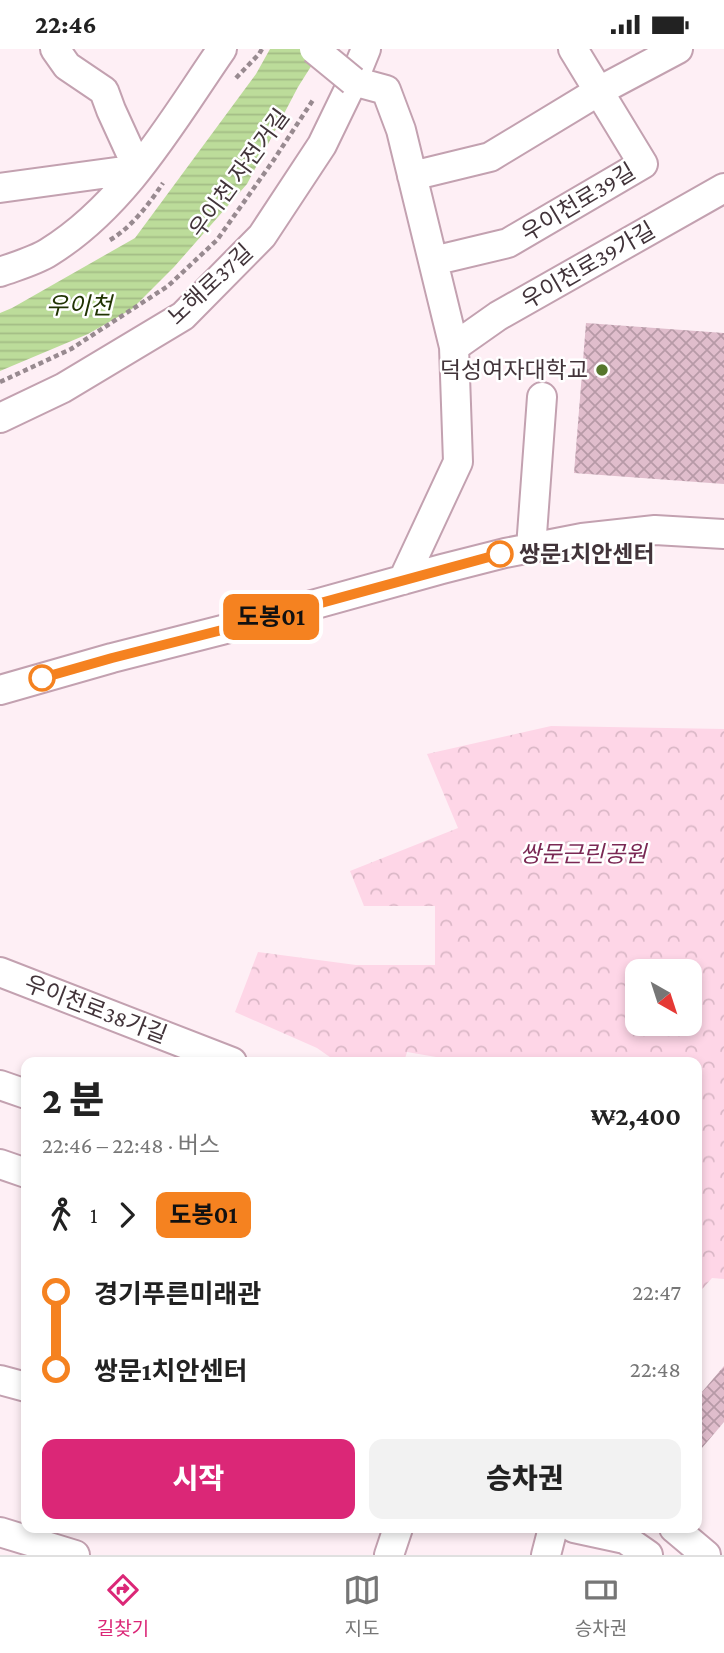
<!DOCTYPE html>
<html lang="ko">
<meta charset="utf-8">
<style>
:root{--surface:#fff;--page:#f2f2f2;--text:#222;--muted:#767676;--line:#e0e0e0;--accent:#db2777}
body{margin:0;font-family:"Crimson Pro","Noto Sans KR",serif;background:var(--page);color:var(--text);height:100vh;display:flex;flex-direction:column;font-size:26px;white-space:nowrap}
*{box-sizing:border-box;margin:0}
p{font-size:23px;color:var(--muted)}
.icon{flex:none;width:38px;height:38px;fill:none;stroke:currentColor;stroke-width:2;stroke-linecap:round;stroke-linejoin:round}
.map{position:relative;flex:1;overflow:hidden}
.drawer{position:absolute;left:21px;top:1008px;width:681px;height:476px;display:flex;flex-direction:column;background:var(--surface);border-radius:14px;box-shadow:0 4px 10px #0003}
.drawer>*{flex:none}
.badge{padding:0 14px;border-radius:10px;font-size:24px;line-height:46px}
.needle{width:46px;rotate:141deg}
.fabs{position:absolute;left:625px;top:910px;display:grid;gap:14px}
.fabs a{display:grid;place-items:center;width:77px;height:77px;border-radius:14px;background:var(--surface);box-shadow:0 4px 10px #0003;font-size:35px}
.map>.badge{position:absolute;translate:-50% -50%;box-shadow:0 0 0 4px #fff}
.legs{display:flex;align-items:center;gap:10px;height:77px;padding:0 21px;font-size:23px}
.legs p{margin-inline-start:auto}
.head{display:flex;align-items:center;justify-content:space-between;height:119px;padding:0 21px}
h1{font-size:38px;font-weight:800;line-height:52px}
.cta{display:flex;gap:14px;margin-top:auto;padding:14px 21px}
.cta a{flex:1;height:80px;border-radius:14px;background:var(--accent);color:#fff;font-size:28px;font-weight:800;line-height:80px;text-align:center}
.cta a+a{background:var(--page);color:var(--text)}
ul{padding:0 21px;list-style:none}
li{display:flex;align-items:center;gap:24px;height:77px;font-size:26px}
li i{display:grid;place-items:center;width:10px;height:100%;margin:0 9px;background:currentColor}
li i::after{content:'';width:18px;height:18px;margin:-9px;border:5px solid;border-radius:50%;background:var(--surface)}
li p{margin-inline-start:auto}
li:first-child i{background:linear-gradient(#0000 50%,currentColor 0)}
li:last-child i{background:linear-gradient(currentColor 50%,#0000 0)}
.status{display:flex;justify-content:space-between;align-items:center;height:49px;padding:0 35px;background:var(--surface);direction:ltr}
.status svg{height:19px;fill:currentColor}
.dock{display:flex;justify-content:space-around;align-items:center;height:98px;border-top:2px solid var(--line);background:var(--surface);font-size:19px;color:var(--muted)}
.dock a{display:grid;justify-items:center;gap:4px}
.dock .selected{color:var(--accent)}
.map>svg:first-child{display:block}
</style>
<div class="status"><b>22:46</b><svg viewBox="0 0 49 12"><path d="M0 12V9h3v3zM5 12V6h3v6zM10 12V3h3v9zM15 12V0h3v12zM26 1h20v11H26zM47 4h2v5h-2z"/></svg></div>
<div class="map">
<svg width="724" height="1506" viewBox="0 0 724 1506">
<defs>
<pattern id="forest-crowns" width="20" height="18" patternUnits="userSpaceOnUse" patternTransform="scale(1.75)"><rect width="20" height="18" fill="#fed6e7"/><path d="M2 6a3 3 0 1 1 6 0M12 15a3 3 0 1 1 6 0" fill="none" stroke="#dbb8c7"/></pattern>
<pattern id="water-rules" width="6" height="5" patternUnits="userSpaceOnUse" patternTransform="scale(1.75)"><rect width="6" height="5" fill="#bcdc9a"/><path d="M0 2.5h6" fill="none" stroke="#a3bd85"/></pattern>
<pattern id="building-cross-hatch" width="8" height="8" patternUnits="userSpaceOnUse" patternTransform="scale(1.75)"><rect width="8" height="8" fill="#e0bdcc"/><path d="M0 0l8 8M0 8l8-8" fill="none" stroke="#b79aa7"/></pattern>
</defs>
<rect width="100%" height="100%" fill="#feeff5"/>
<!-- forest -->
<path fill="url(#forest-crowns)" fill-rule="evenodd" d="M551,677l173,3v550l-12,-1 -15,17 -1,-233h-231l-58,-10 -3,10h-67l-20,-14 -82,-36 23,-60 98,13h79v-59h-71l-14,-35 108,-43 -31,-74zM637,922h53v53h-53z"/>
<!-- water -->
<path fill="url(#water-rules)" d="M270,0h52l-24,38 -51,97 -73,83 -42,42 -44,25 -88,37v-58l12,-5 123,-70 121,-164z"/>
<!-- building -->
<path fill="url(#building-cross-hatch)" d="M586,274l138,10v151l-150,-11z
M724,1317v56l-28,33v-56z"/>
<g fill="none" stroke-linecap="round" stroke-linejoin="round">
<defs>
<path id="minor" d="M353,32l33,9 15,40 53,217 4,115 -55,118
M412,127l78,-19 109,-66 79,-42
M0,139l138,-19 -27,-59 -7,-19 -37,-25 -12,-17
M433,212l75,-18 135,-79 -70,-115
M0,223c16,-6 35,-11 49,-20 77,-48 123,-131 173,-203
M454,298l44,-31 226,-128
M0,369l63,-30 120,-72 79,-80 60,-91 31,-64 13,-32
M531,499l11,-151
M0,641l112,-32 110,-28 220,-61 63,-16 77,-15 73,-8 69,4
M0,923l232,90
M0,1036l26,9
M0,1115l26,9
M0,1331l26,7
M574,1479l51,11 23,16
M674,1479l32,27
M0,1483l75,23
M389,1506l9,-27
M546,1506l7,-27"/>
</defs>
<!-- minor casing -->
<use href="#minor" stroke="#c3a1b0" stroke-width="32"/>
<!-- path -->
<path stroke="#988a90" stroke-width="4.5" stroke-dasharray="5 3.5" stroke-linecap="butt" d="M236,29l23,-24 3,-5
M110,191c22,-13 39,-36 53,-57
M0,333l71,-33 97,-63 49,-46 56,-79 40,-61"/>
<!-- minor -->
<use href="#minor" stroke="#fff" stroke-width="28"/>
<defs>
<path id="minor-bridge" d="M314,0l39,32"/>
</defs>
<!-- minor-bridge casing -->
<use href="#minor-bridge" stroke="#c3a1b0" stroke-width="32" stroke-linecap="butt"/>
<!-- minor-bridge -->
<use href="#minor-bridge" stroke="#fff" stroke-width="28"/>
</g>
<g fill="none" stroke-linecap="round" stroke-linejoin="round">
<defs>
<path id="line-1" d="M42,629l70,-20 110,-28 278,-76"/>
</defs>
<!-- line-1 casing -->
<use href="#line-1" stroke="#fff" stroke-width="16"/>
<!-- line-1 -->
<use href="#line-1" stroke="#f58220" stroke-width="10"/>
</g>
<!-- markers -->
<circle fill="#56762c" stroke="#fff" stroke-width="2.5" cx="602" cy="321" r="7"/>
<g fill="#fff" stroke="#f58220" stroke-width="3.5">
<circle cx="500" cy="505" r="12"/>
<circle cx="42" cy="629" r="12"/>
</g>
<g text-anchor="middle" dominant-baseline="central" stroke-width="5" stroke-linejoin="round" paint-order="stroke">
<!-- street labels -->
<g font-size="23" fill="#42343a" stroke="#fff">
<text transform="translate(239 124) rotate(-54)">우이천 자전거길</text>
<text transform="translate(578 153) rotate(-31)">우이천로39길</text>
<text transform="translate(588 216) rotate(-30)">우이천로39가길</text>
<text transform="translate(210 235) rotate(-43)">노해로37길</text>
<text transform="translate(96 960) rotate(21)">우이천로38가길</text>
</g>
<!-- poi labels -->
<g font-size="23" fill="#42343a" stroke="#fff" text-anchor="end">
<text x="588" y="321">덕성여자대학교</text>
</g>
<!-- stop labels -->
<g font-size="23" font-weight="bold" fill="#42343a" stroke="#fff" text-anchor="start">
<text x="519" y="505">쌍문1치안센터</text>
</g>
<!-- park labels -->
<g font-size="23" font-style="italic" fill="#7a2854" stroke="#fff">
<text x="583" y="805">쌍문근린공원</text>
</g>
<!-- water labels -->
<g font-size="24" font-style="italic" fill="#203303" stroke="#fff">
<text x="79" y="256">우이천</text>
</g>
</g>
</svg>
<div class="fabs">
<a><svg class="needle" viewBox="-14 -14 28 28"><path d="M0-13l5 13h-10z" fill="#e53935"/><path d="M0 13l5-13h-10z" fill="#767676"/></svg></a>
</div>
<b class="badge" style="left:271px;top:568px;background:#f58220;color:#111">도봉01</b>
<section class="drawer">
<div class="head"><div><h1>2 분</h1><p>22:46 – 22:48 · 버스</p></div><b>₩2,400</b></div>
<div class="legs"><svg class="icon" aria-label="walk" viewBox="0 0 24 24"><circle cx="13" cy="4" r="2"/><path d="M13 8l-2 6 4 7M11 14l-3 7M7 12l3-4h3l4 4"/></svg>1<svg class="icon" aria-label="forward" viewBox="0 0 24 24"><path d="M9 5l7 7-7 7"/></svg><b class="badge" style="background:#f58220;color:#111">도봉01</b></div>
<ul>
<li><i style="color:#f58220"></i><b>경기푸른미래관</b><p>22:47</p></li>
<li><i style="color:#f58220"></i><b>쌍문1치안센터</b><p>22:48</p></li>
</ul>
<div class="cta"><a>시작</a><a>승차권</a></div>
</section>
</div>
<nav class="dock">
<a class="selected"><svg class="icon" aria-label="directions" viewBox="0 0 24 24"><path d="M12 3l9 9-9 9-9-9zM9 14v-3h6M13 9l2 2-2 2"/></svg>길찾기</a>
<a><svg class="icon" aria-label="map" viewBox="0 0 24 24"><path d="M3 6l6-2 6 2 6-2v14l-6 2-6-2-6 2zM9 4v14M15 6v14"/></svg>지도</a>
<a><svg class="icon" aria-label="tickets" viewBox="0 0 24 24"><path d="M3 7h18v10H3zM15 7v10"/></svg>승차권</a>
</nav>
